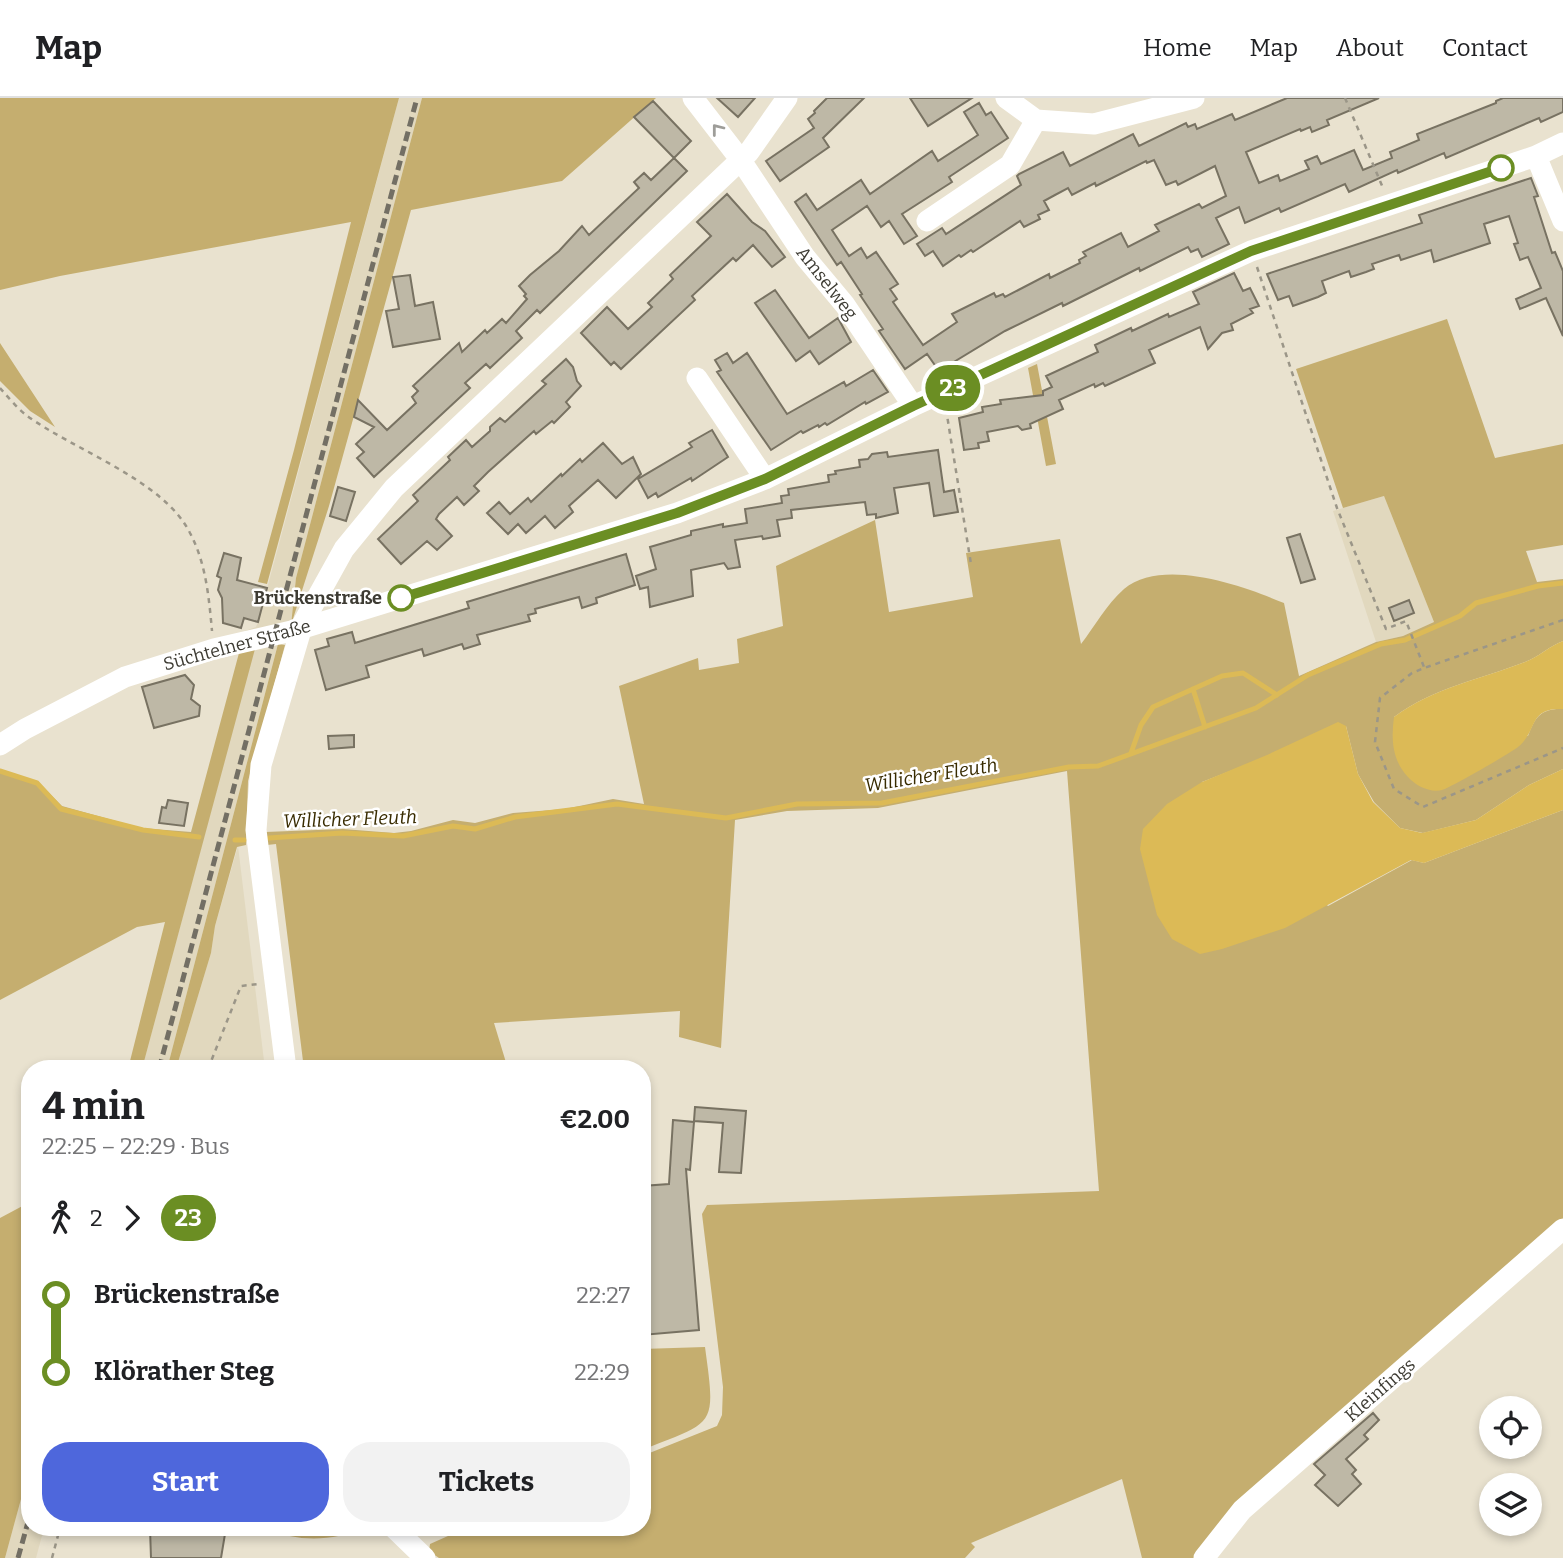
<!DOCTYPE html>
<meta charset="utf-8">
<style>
:root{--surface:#fff;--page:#f2f2f2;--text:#202124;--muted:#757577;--line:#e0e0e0;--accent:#4e67dc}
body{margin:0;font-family:Bitter,serif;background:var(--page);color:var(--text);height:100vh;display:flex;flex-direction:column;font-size:26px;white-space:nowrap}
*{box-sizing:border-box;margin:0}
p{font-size:23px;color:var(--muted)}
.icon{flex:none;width:38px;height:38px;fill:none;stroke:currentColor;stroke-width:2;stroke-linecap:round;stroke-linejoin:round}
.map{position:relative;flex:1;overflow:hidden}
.sheet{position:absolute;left:21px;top:962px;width:630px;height:476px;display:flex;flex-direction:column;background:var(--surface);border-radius:28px;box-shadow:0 4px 10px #0003}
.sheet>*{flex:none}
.badge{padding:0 14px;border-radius:23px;font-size:24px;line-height:46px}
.controls{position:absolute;left:1479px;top:1298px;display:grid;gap:14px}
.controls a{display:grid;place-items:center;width:63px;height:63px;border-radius:50%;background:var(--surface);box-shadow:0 4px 10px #0003;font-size:35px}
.map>.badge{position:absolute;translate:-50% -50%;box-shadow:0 0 0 4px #fff}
.legs{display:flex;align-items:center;gap:10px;height:77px;padding:0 21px;font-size:23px}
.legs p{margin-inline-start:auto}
.head{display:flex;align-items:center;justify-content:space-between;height:119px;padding:0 21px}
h1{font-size:38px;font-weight:700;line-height:52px}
.primary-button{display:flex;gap:14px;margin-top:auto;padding:14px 21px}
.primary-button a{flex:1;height:80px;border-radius:28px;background:var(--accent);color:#fff;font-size:28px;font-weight:700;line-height:80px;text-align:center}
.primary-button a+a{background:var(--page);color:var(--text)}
ul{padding:0 21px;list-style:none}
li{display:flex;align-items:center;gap:24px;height:77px;font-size:26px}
li i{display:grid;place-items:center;width:10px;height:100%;margin:0 9px;background:currentColor}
li i::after{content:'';width:18px;height:18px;margin:-9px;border:5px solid;border-radius:50%;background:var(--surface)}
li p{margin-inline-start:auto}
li:first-child i{background:linear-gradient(#0000 50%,currentColor 0)}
li:last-child i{background:linear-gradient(currentColor 50%,#0000 0)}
header{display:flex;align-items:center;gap:42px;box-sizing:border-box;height:98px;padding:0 35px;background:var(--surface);border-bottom:2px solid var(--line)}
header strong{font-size:33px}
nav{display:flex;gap:38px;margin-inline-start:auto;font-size:24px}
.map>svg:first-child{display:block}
</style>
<header>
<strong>Map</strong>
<nav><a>Home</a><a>Map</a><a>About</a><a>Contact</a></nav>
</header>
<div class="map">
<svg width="1563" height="1460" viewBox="0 0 1563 1460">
<rect width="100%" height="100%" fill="#e9e2cf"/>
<!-- built -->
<path fill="#e1d8be" d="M399,0h23l-126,480 -5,47 -13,19 -111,425h-25l116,-434 -13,-4 11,-4 2,-5z
M1384,398l50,126 -31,14 -27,6 -43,-131z
M238,748l27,223h-89l35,-116 4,-27z
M30,1368v62h14l-8,30h-31z"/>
<!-- green -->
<path fill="#c5ae6f" d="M0,0h399l-132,486 -9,-2 36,-132 57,-228 -291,54 -60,14z
M422,0h234l-94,83 -151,29 -82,296 -38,119 5,-47z
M1447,221l48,139 68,-14v101l-37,6 11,31 26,-3v62c-14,5 -24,16 -38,21 -44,17 -92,26 -131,55l134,19c7,-19 13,-28 35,-27v60l-34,16 -53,35 -53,13 -23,-5 -26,-26 -16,-28 -12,-48 -144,56 126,124 84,-46 12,3 139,-53v410l-367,338h-54l-20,-79 -151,64 4,4 -10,11h-526l-10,-7 1,-7 36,-16h176v-72l75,-30 5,-11 1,-28 -21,-173 5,-9 392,-14 -32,-420 -189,37 -91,3 -52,9 -14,228 -42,-11 1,-26 -186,12 14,46h-204l-28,-225 -9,1 -2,-13 78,-3 51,4 17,-2 42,-11 22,3 38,-10 52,-4 48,-10 31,5 -25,-118 79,-28 1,12 40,-7 -2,-24 46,-13 -7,-60 99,-46 14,92 84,-15 -7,-44 94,-14 21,105c14,-18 25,-39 43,-55 39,-32 119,-3 160,14l15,73 77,-34 27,-6 31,-14 -50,-126 -41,12 -47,-139z
M0,245l55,84 -25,-16 -30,-30z
M1037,266l19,100 -10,2 -18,-98z
M278,546l7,1 -37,136 -2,64 -9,2 -22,79 -4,27 -35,116h-9z
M255,551l-113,420h-14l37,-147 -28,5 -137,73v-231l39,14 23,23 79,22 50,4 48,-179z
M30,1104v264l-25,92h-5v-340z
M705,1249c11,81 11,74 -63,103v-101z
M267,1430h97c-30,13 -67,15 -97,0z"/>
<!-- water -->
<path fill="#dcba56" d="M1563,543v68c-35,-2 -25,22 -45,38 -9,7 -68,41 -76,43 -12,3 -26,-4 -34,-13 -16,-17 -17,-38 -14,-60 39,-29 87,-38 131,-55 14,-5 24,-16 38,-21z
M1338,624l8,4 12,48 15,28 27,26 22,5 54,-13 53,-35 34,-16v41l-139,53 -13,-3 -126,68 -63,21 -22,5 -28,-15 -15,-24 -17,-66 3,-20 24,-25 35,-22 65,-27z"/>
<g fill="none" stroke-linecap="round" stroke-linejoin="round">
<!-- stream -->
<path stroke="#dcba56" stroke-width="5" d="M1193,591l12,38
M1131,655l10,-28 12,-18 69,-31 21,-3 34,22
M0,673l37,12 24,26 82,21 56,7
M269,740l73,-5 61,3 50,-10 22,3 40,-12 102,-13 109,14 71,-14 85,-1 187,-36 29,-1 158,-58 52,-33 73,-31 24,-4 55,-24 16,-13 62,-17 25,-3
M235,742h9"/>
</g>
<!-- building -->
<path fill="#beb8a6" stroke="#787262" stroke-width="2" d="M717,0h38l-17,19z
M827,0h37l-41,40 6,9 -49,34 -14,-20 48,-33 -6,-9 7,-6 -1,-2z
M910,0h62l-44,28z
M1287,0h92l-52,22 2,5 -17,7 -2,-5 -9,4 -1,-2 -54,23 13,31 19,-8 2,6 29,-12 -4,-8 12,-5 4,8 33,-14 9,20 29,-12 -2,-6 29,-12 -2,-6 79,-31v-2l7,-3h60v14l-22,10 -2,-4 -93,40 -2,-5 -46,20 -1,-3 -48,22 -4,-8 -64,28 -2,-4 -34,15 -6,-16 -23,11 13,26 -27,13 -4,-8 -7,3 -3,-5 -48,24 -1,-3 -76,38 -1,-3 -57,28 -66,40 -12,-17 -22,15 -26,-38 4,-2 -23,-34 2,-1 -21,-32 -4,3 -42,-63 11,-8 11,16 44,-30 9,14 62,-43 6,10 40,-26 -14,-23 15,-9 7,12 5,-3 17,26 -59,39 3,5 -50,32 15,22 -13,8 -15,-23 -8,6 -14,-21 -35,24 17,26 12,-8 6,10 9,-6 22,32 -8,5 7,10 -4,3 30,43 34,-23 -5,-8 42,-21 2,4 7,-3 2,3 44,-23 1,4 30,-15 -1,-3 7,-4 -3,-4 38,-19 7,14 31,-16 -4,-6 44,-21 3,4 24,-12 -11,-30 -37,19 -2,-4 -10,4 -12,-25 -7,3 -1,-2 -50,25 -1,-3 -23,12 -4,-7 -13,7 -11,6 5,9 -11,5 2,4 -16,8 -4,-6 -47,31 -2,-2 -10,7 -2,-2 -16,11 -10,-15 -8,5 -8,-12 25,-16 4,6 75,-49 -4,-9 2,-2 44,-22 7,14 63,-32 6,12 47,-23 2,4 7,-3 2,5 35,-15 3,6z
M653,3l38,40 -17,17 13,13 -147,142 -3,-3 -21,21 6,7 -32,30 -4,-4 -21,19 5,5 -96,89 -17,-19 7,-6 -8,-8 18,-17 -20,-10 4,-17 29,30 29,-27 -4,-6 6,-6 -5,-5 46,-43 3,9 23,-22 2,3 15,-14 4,4 21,-24 -3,-3 2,-2 -7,-8 11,-11 29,-24 23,-25 7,9 50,-47 -5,-6 10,-9 7,7 23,-22 -40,-41z
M1531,80l7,18 -4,1 18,56 3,-1 8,19v65l-17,-38 -26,11 -4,-10 25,-11 -13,-31 -8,3 -6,-16 4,-1 -9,-27 -25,8 6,19 -56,19 -3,-12 -30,10 -2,-5 -27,9 2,5 -8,3 -15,5 -2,-6 -27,10 4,12 -8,4 -25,9 -4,-10 -11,4 -11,-26 155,-51 -3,-8z
M727,96l25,28 13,9 20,26 -13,10 -19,-22 -17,16 -3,-3 -41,38 3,4 -74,69 -7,-7 -3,3 -30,-32 26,-26 21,22 24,-22 -4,-4 25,-24 -3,-4 41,-39 -14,-14z
M1234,175l9,18 7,-3 9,18 -9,3 3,4 -22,11 2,6 -11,3 -14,16 -8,-22 -51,23 6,13 -50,23 -2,-3 -8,4 -1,-3 -35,16 4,9 -33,15 1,4 -9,2 -4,-4 -31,6 2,9 -11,2 1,5 -15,2 -5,-32 24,-6 -1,-5 19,-3 -1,-4 43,-5v-4l9,-4 -6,-11 52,-24 -3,-7 36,-17 1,3 36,-17 1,3 30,-13 -6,-12z
M410,177l5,31 18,-4 7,37 -47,8 -7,-36 13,-2 -6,-32z
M775,192l34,48 29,-20 13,24 -32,22 -9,-13 -14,10 -41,-58z
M727,255l6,10 14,-10 40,61 57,-32 2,4 27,-16 15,22 -22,12 -1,-2 -38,23 -2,-2 -6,4 -1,-2 -15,8 -2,-2 -30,19 -54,-78 4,-2 -6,-10z
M566,261l7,8 4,14 4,5 -15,16 4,5 -16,16 -2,-2 -16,13 -2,-3 -46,41 -14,14 5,5 -15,14 -7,-8 -18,17 -3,5 16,17 -15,14 -10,-9 -26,23 -23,-25 40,-38 -5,-6 37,-35 -2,-3 18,-17 6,7 18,-16v-4l10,-9 5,4 41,-38 -4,-3z
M712,332l16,27 -36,24 -1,-3 -33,19 -2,-4 -8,5 -10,-19 54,-32 -3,-4z
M603,345l19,21 11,-7 8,17 -25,24 -18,-18 -29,26 4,6 -18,16 -10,-12 -19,17 -8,-9 -10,10 -21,-21 12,-11 11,12 18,-16 3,4 30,-28 1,2 18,-17 2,3z
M938,352l6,42 10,-2 4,22 -24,4 -5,-33 -35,5 4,25 -22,5v-4l-9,1 -2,-13 -74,8 1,8 -15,2 3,16 -17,3 -1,-3 -27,4 5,27 -12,2 -4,-6 -33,7 2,26 -43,11 -2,-20 -8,2 -4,-13 20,-7 -6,-22 41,-12v-4l32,-7v3l24,-4 -2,-14 37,-6 -1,-7 8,-1 -1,-6 41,-7 -1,-7 8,-1 -1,-3 25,-4 -1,-7 9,-1 4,-5 15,-2 1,5z
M338,389l17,5 -9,29 -16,-5z
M1300,436l15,45 -14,4 -14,-45z
M224,455l17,5 -4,22 30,8 -9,34 -14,-4 -3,10 -18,-5 -1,-25 -4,-8 3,-12 -4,-2z
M626,456l9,31 -39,13 1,5 -15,5 -3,-11 -44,12 1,4 -8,2 2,6 -53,14 3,9 -16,5 -2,-5 -38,12 -2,-7 -56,17 3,11 -43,13 -11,-40 14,-4 -2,-7 25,-7 3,11 114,-35 -2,-6z
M1409,502l5,13 -20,8 -5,-13z
M185,577l9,10 -3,14 9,7 -1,10 -45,12 -12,-41z
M354,637v12l-25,2 -1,-13z
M168,702l20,3 -4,23 -25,-3 3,-16 4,1z
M695,1009l51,4 -5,62 -22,-1 4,-49 -29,-2z
M673,1022l21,2 -4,48 -4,-1 13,161 -57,5v-149l27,-2z
M1373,1315l6,7 -15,15 4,4 -22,20 10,11 -4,4 9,10 -23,22 -23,-21 10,-10 -11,-11z
M150,1430h76l-5,30h-70z"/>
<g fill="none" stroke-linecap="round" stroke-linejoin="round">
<!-- path -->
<path stroke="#9b9688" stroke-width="2.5" stroke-dasharray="5 5" stroke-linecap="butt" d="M1345,0l38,90
M1257,169l80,241 49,121 20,-8 18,46
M0,290c8,9 17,20 26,27 47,35 138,65 164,118 16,30 19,65 22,98
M946,311l25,155
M1563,522l-139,48 -12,5 -32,25 -5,44 19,47 29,18 140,-59
M208,971l33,-83 17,-2
M52,1460l8,-30"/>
<!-- minor -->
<path stroke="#fff" stroke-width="21" d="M693,0l47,61 65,98 40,48 68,101
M1006,0l30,22 58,4 100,-26
M1536,58l27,65
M927,123l83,-56 26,-45
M697,280l68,101
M0,647l25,-16 100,-52 89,-28 86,-20 377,-116 88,-34 148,-73 338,-155 285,-95 27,-13
M286,971l-30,-239 5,-65 42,-142 41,-74 50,-61 355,-336 38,-54
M394,1430l31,30
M1204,1460l38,-48 321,-281"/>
<!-- rail -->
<path stroke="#736f64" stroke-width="5" stroke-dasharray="10 5" stroke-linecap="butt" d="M159,971l258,-971
M18,1460l12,-43"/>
</g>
<!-- one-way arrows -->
<defs><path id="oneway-chevron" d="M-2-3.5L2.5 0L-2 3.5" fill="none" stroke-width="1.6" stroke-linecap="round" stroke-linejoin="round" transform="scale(1.75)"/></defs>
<use stroke="#9e9d99" href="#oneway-chevron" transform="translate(717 31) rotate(-128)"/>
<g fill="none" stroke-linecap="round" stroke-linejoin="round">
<defs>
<path id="line-1" d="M401,500l276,-85 88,-34 148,-73 338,-155 250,-83"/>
</defs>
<!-- line-1 casing -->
<use href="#line-1" stroke="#fff" stroke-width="16"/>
<!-- line-1 -->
<use href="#line-1" stroke="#6b8e23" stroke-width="10"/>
</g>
<!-- markers -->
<g fill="#fff" stroke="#6b8e23" stroke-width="3.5">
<circle cx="1501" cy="70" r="12"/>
<circle cx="401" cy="500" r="12"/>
</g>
<g text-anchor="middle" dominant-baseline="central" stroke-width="5" stroke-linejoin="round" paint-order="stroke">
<!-- street labels -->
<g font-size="18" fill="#3d3b33" stroke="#fff">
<text transform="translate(827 185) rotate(52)">Amselweg</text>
<text transform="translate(237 547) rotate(-15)">Süchtelner Straße</text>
<text transform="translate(1380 1292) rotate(-41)">Kleinfings</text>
</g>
<!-- stop labels -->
<g font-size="18" font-weight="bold" fill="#3d3b33" stroke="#fff" text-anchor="end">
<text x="382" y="500">Brückenstraße</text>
</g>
<!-- water labels -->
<g font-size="19" font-style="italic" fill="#382b00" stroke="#fff">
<text transform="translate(931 677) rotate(-9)">Willicher Fleuth</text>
<text transform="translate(350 721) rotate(-2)">Willicher Fleuth</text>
</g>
</g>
</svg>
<div class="controls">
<a><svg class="icon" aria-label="locate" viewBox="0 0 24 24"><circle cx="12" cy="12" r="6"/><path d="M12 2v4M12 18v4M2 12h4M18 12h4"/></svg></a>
<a><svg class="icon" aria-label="layers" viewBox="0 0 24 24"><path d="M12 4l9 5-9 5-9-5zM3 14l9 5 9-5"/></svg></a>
</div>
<b class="badge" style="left:953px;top:290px;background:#6b8e23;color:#fff">23</b>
<section class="sheet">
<div class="head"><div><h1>4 min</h1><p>22:25 – 22:29 · Bus</p></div><b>€2.00</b></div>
<div class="legs"><svg class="icon" aria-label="walk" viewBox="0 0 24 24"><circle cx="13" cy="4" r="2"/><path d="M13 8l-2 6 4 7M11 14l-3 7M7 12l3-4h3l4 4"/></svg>2<svg class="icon" aria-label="forward" viewBox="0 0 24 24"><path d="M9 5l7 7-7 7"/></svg><b class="badge" style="background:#6b8e23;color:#fff">23</b></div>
<ul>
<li><i style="color:#6b8e23"></i><b>Brückenstraße</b><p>22:27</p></li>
<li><i style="color:#6b8e23"></i><b>Klörather Steg</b><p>22:29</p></li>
</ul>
<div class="primary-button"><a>Start</a><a>Tickets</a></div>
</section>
</div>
